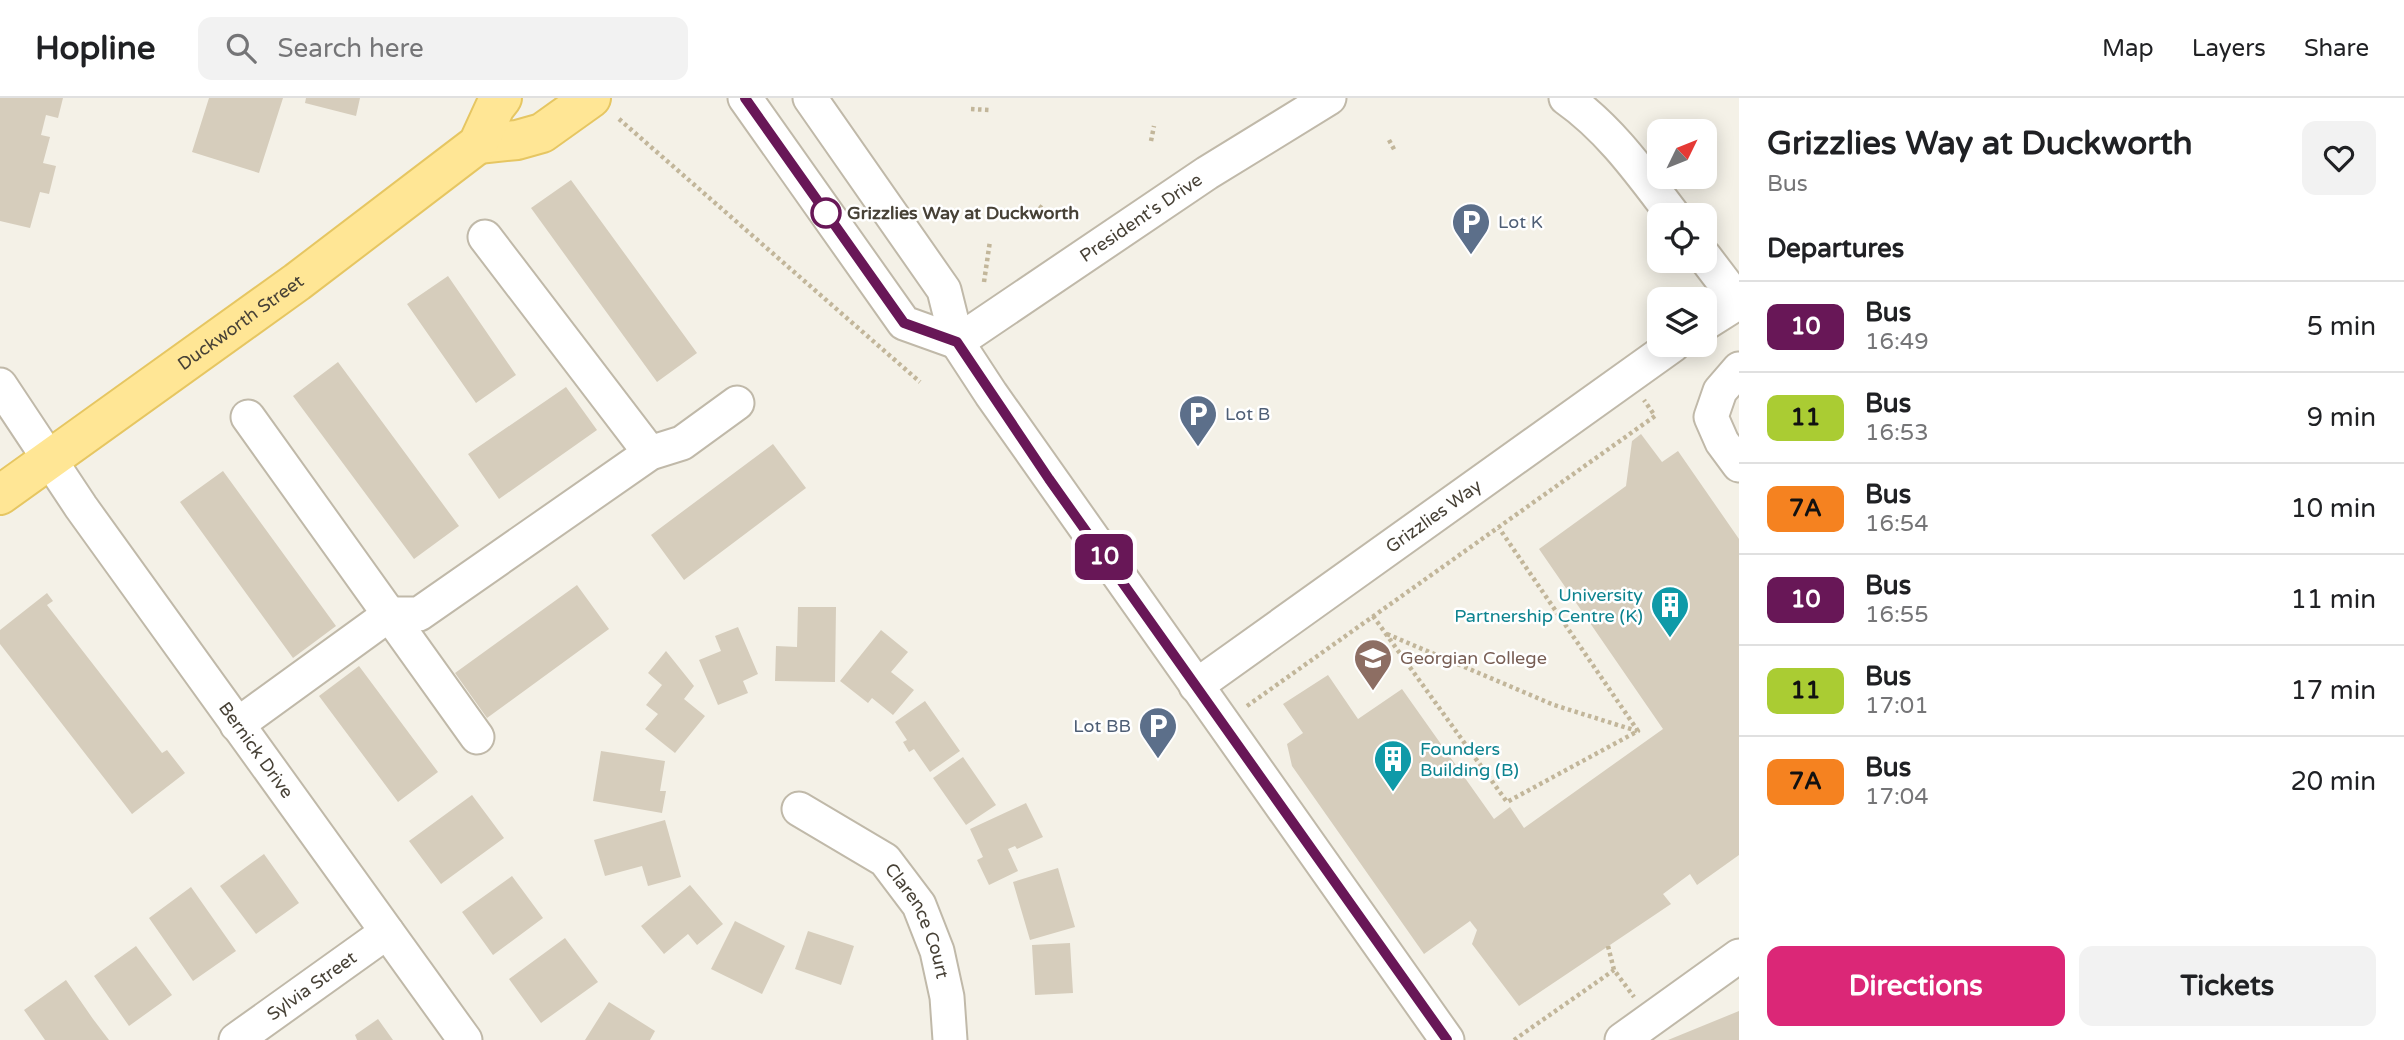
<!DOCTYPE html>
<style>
:root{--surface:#fff;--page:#f2f2f2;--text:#202124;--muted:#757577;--line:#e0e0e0;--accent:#db2777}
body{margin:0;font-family:"Varela Round",sans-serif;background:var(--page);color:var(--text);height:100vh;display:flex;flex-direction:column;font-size:26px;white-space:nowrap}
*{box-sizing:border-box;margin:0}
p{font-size:23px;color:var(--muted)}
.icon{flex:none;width:38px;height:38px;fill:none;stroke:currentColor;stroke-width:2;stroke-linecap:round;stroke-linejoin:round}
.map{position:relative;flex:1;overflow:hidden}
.details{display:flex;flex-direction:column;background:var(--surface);width:665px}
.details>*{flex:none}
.badge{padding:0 14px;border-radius:10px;font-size:24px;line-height:46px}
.needle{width:46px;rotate:47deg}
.controls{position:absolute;left:1647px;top:21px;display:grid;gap:14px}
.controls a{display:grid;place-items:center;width:70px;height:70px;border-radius:14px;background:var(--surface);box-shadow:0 4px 18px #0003;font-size:35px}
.map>.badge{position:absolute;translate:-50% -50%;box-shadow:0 0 0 4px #fff}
h2{padding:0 28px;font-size:26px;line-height:63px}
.round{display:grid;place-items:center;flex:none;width:74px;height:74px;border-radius:14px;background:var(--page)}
.headline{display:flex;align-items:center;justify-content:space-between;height:119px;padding:0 28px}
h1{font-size:33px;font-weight:700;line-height:52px}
.action{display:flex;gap:14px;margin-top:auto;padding:14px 28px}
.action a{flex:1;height:80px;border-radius:14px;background:var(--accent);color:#fff;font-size:28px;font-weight:700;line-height:80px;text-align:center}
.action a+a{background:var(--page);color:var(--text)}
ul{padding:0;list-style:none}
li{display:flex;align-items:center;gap:21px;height:91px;padding:0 28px;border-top:2px solid var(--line)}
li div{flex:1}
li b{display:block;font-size:26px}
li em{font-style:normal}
li .badge{min-width:77px;font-weight:700;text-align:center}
header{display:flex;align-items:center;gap:42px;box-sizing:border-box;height:98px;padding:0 35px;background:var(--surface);border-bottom:2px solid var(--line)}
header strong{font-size:33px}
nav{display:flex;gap:38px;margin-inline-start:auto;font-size:24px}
.search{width:490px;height:63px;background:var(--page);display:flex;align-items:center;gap:18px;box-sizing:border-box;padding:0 24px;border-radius:14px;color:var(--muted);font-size:26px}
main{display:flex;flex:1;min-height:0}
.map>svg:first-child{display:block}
</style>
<header>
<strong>Hopline</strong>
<div class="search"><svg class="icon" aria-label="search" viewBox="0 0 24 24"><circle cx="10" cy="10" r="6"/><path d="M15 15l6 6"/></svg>Search here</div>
<nav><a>Map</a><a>Layers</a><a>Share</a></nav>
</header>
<main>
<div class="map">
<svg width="1739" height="942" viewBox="0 0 1739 942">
<rect width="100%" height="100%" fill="#f4f1e7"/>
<!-- building -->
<path fill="#d6cdbc" d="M0,0h63l-5,20 -12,-3 -5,20 9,2 -7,26 13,3 -7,28 -9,-2 -10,36 -30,-7z
M209,0h74l-24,75 -67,-21z
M306,0h54l-4,18 -51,-13z
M571,82l126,173 -40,29 -126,-174z
M448,178l68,99 -40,28 -69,-99z
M338,264l121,164 -45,33 -121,-163z
M566,289l31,43 -98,69 -31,-45z
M1641,336l21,28 16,-11 61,88v316l-42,30 -7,-11 -27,20 8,10 -152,102 -47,-62 5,-14 -7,-9 -46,33 -132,-188 -5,-22 16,-11 -20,-29 45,-29 30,44 44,-30 92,130 16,-12 14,21 139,-99 -124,-180 87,-63 6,-45z
M773,346l33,44 -122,92 -33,-45z
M223,373l113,155 -43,32 -113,-156z
M577,487l32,44 -122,89 -32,-45z
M47,495l6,8 -6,4 115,148 5,-3 18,23 -53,41 -132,-170v-14z
M798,509h38l-1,75 -60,-1 1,-35 21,1z
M738,529l20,47 -15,7 5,12 -30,12 -19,-45 22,-9 -6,-15z
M881,532l27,22 -17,20 23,18 -21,25 -21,-17 -4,5 -28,-22z
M666,553l28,35 -10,13 21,17 -30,37 -30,-24 13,-15 -12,-9 16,-20 -14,-12z
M359,568l79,106 -40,30 -79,-106z
M925,603l35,50 -30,21 -16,-23 -5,3 -6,-10 4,-2 -12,-18z
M601,653l64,10 -5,30h6l-4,22 -69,-12z
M963,659l33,48 -30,20 -33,-47z
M472,697l32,43 -63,46 -32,-43z
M1026,705l17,34 -26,12 -2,-3 -7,3 10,22 -29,14 -12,-25 6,-3 -13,-28z
M665,722l16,57 -33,9 -6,-20 -37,10 -11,-36z
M264,756l35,49 -43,31 -36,-48z
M1058,770l17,59 -45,13 -17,-58z
M512,778l31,42 -50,37 -31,-43z
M690,787l33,39 -26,21 -9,-11 -24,20 -23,-28z
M191,789l45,64 -43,30 -44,-63z
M735,823l50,25 -23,48 -51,-25z
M808,833l46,15 -13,39 -46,-16z
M565,840l33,44 -57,41 -32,-44z
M1070,845l3,50 -38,2 -3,-50z
M136,848l36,49 -43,31 -35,-50z
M66,882l27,39 16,21h-64l-21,-30z
M609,904l46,29 -5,9h-65z
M1739,913v29h-71z
M378,921l15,21h-36l-2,-5z"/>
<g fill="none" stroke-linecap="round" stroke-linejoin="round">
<defs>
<g id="minor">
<path d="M745,0l159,225 53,19"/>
<path d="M810,0l134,192 13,52 34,52 456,646"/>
<path d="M1566,0c44,31 75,75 107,117"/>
<path d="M485,139l165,216"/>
<path d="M1704,158l35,46"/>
<path d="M1704,226l35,-22"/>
<path id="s1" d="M957,244l250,-169 122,-75"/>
<path d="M1739,271l-19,22 -9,26 11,25 17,23"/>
<path id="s2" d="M0,287l81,122 384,533"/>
<path d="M248,319l229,320"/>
<path id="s3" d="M1196,588l477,-341"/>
<path d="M237,627l153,-111h29l231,-161 32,-10 55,-40"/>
<path id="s4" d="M799,711l86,51 34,45 18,46 10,46 3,43"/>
<path id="s5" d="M236,942l151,-108"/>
<path d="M1622,942l117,-84"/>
</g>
<g id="major">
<path d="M478,46l39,-4 25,-7 49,-35"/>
<path id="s6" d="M0,397l297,-213 181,-138 17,-37 7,-9"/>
</g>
</defs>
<!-- minor casing -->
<use href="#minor" stroke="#c0b9a9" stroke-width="37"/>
<!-- major casing -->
<use href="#major" stroke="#e6c662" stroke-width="42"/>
<!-- path -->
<path stroke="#c2b69a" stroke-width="4.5" stroke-dasharray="3.5 3.5" stroke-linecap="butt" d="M971,11l18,1
M619,21l301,263
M1389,42l6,11
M1151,43l3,-15
M1039,108l8,6
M984,184l6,-41
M1373,518l134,186 131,-71 -139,-203
M1387,536l167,71 83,26
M1247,608l408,-290 -11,-16
M1608,848l6,24 20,27
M1514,942l100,-70"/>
<!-- minor -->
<use href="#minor" stroke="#fff" stroke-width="33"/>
<!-- major -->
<use href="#major" stroke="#ffe695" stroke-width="38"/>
</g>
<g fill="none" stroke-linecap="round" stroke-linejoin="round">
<defs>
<path id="line" d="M745,0l159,225 53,19 92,137 398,561"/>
</defs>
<!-- line casing -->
<use href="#line" stroke="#fff" stroke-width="16"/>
<!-- line -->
<use href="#line" stroke="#681757" stroke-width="10"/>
</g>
<!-- icons -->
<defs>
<symbol id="parking-pin" viewBox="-11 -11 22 30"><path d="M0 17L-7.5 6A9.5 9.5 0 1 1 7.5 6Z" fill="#5c6f8a" stroke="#fff"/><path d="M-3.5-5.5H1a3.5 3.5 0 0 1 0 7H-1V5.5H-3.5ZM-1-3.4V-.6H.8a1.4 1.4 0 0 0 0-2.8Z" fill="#fff"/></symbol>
<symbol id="building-pin" viewBox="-11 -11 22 30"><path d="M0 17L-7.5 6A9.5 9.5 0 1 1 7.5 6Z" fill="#0f9aa8" stroke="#fff"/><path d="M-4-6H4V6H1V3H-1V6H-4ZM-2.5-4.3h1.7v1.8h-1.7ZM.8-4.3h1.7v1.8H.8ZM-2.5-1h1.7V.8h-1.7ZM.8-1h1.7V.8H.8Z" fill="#fff"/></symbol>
<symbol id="university-pin" viewBox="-11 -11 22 30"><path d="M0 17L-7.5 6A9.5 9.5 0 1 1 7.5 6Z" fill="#8d6e63" stroke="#fff"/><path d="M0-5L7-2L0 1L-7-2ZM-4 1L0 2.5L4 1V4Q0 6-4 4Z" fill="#fff"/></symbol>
</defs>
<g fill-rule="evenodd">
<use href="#parking-pin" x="1449" y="102" width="44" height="60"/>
<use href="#parking-pin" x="1176" y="294" width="44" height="60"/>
<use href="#building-pin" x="1648" y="485" width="44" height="60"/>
<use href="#university-pin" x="1351" y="538" width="44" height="60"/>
<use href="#parking-pin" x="1136" y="606" width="44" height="60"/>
<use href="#building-pin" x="1371" y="639" width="44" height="60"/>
</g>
<!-- markers -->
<circle fill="#fff" stroke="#681757" stroke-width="3.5" cx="826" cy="115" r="14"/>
<g text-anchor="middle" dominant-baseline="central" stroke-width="5" stroke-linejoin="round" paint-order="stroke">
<!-- stop labels -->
<g font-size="18" font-weight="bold" fill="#474136" stroke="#fff" text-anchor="start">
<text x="847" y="115">Grizzlies Way at Duckworth</text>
</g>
<!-- street labels -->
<g font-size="18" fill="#474136" stroke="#fff">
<text stroke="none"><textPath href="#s1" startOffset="222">President's Drive</textPath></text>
<text stroke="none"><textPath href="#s6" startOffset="296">Duckworth Street</textPath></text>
<text stroke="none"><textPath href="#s3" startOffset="292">Grizzlies Way</textPath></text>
<text stroke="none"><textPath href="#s2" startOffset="446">Bernick Drive</textPath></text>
<text stroke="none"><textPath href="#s4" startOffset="170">Clarence Court</textPath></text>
<text stroke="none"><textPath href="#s5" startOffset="93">Sylvia Street</textPath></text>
</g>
<!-- service labels -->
<g font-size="18" fill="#4e5e75" stroke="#fff" text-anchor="start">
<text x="1498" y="124">Lot K</text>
<text x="1225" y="316">Lot B</text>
<text x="1131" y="628" text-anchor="end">Lot BB</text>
</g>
<!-- culture labels -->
<g font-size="18" fill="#0d838f" stroke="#fff" text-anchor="end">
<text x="1643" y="497">University<tspan x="1643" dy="21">Partnership Centre (K)</tspan></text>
<text x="1420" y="651" text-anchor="start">Founders<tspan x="1420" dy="21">Building (B)</tspan></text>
</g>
<!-- education labels -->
<g font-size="18" fill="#785e54" stroke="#fff" text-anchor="start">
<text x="1400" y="560">Georgian College</text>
</g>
</g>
</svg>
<div class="controls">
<a><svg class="needle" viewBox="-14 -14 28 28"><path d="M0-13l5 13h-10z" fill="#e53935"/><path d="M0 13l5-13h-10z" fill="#757577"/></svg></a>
<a><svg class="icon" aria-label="locate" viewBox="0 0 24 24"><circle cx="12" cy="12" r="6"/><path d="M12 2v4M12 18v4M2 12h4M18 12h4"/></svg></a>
<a><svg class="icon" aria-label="layers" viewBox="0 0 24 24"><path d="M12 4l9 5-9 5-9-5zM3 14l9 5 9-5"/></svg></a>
</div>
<b class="badge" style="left:1104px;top:459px;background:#681757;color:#fff">10</b>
</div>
<section class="details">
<div class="headline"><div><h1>Grizzlies Way at Duckworth</h1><p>Bus</p></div><a class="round"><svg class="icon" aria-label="heart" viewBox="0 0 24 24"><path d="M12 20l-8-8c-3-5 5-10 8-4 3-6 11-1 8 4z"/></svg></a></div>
<h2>Departures</h2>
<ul>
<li><span class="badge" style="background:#681757;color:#fff">10</span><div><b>Bus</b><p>16:49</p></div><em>5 min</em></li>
<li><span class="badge" style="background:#ac3;color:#111">11</span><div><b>Bus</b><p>16:53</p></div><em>9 min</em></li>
<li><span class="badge" style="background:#f58220;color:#111">7A</span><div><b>Bus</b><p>16:54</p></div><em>10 min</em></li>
<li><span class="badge" style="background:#681757;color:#fff">10</span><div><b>Bus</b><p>16:55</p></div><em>11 min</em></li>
<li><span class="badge" style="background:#ac3;color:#111">11</span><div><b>Bus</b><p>17:01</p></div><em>17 min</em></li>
<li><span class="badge" style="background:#f58220;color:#111">7A</span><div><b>Bus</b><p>17:04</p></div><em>20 min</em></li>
</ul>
<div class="action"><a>Directions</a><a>Tickets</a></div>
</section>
</main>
